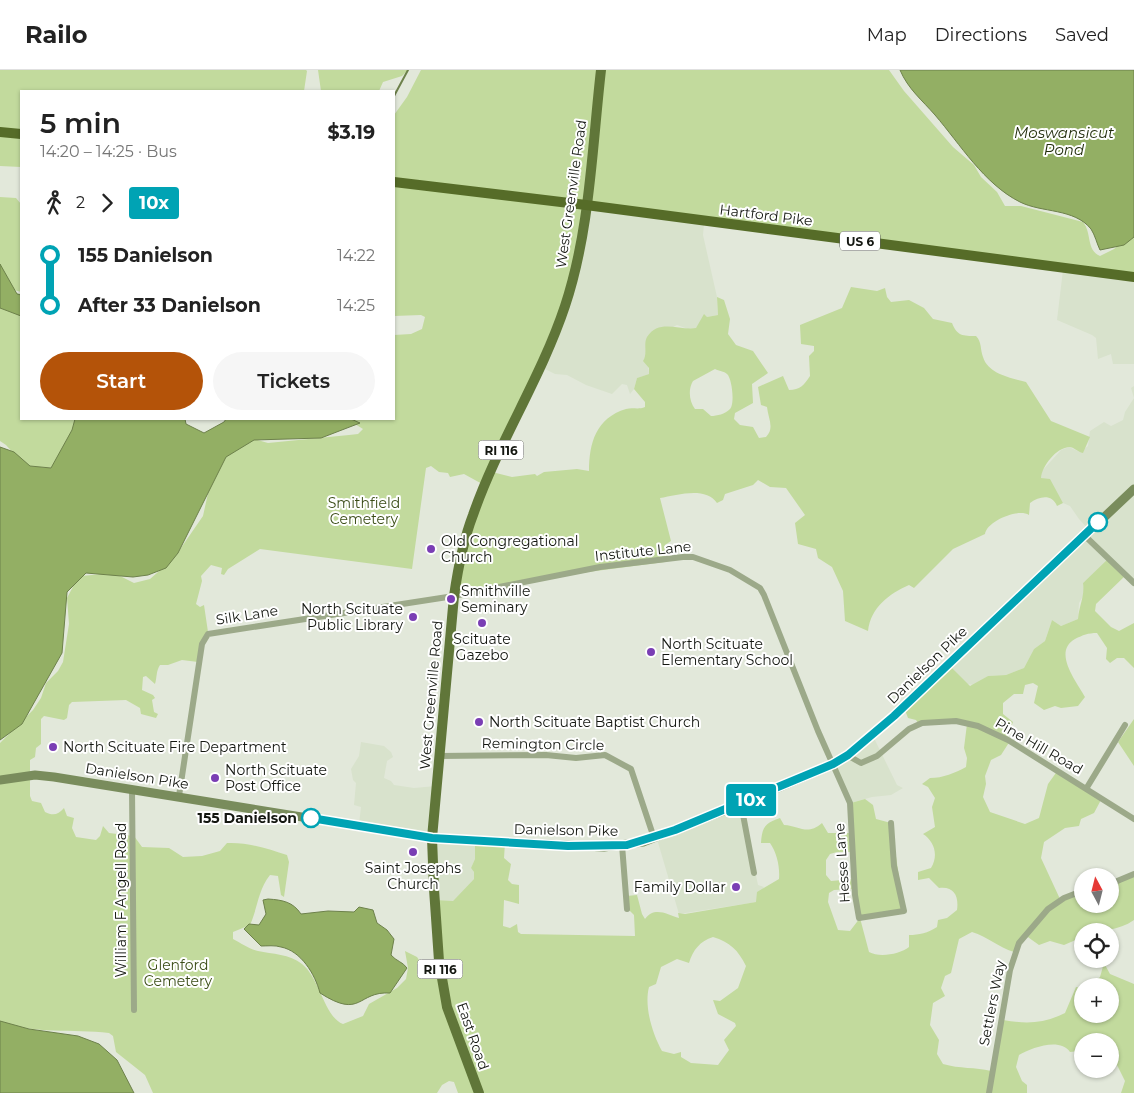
<!DOCTYPE html>
<meta charset="utf-8">
<style>
:root{--surface:#fff;--page:#f6f6f6;--text:#222;--muted:#767676;--line:#e0e0e0;--accent:#b45309}
body{margin:0;font-family:Montserrat,sans-serif;background:var(--page);color:var(--text);height:100vh;display:flex;flex-direction:column;font-size:19px;white-space:nowrap}
*{box-sizing:border-box;margin:0}
p{font-size:16px;color:var(--muted)}
.icon{flex:none;width:28px;height:28px;fill:none;stroke:currentColor;stroke-width:2;stroke-linecap:round;stroke-linejoin:round}
.map{position:relative;flex:1;overflow:hidden}
.side{position:absolute;left:20px;top:20px;width:375px;height:330px;display:flex;flex-direction:column;background:var(--surface);border-radius:0px;box-shadow:0 1px 4px #0004}
.side>*{flex:none}
.badge{padding:0 10px;border-radius:4px;font-size:18px;line-height:32px}
.needle{width:32px;rotate:353deg}
.tools{position:absolute;left:1074px;top:798px;display:grid;gap:10px}
.tools a{display:grid;place-items:center;width:45px;height:45px;border-radius:50%;background:var(--surface);box-shadow:0 1px 4px #0004;font-size:25px}
.map>.badge{position:absolute;translate:-50% -50%;box-shadow:0 0 0 2px #fff}
.legs{display:flex;align-items:center;gap:8px;height:55px;padding:0 20px;font-size:16px}
.legs p{margin-inline-start:auto}
.head{display:flex;align-items:center;justify-content:space-between;height:85px;padding:0 20px}
h1{font-size:28px;font-weight:600;line-height:38px}
.button{display:flex;gap:10px;margin-top:auto;padding:10px 20px}
.button a{flex:1;height:58px;border-radius:30px;background:var(--accent);color:#fff;font-size:20px;font-weight:600;line-height:58px;text-align:center}
.button a+a{background:var(--page);color:var(--text)}
ul{padding:0 20px;list-style:none}
li{display:flex;align-items:center;gap:18px;height:50px;font-size:19px}
li i{display:grid;place-items:center;width:8px;height:100%;margin:0 6px;background:currentColor}
li i::after{content:'';width:12px;height:12px;margin:-6px;border:4px solid;border-radius:50%;background:var(--surface)}
li p{margin-inline-start:auto}
li:first-child i{background:linear-gradient(#0000 50%,currentColor 0)}
li:last-child i{background:linear-gradient(currentColor 50%,#0000 0)}
header{display:flex;align-items:center;gap:30px;box-sizing:border-box;height:70px;padding:0 25px;background:var(--surface);border-bottom:1px solid var(--line)}
header strong{font-size:24px}
nav{display:flex;gap:28px;margin-inline-start:auto;font-size:18px}
.map>svg:first-child{display:block}
</style>
<header>
<strong>Railo</strong>
<nav><a>Map</a><a>Directions</a><a>Saved</a></nav>
</header>
<div class="map">
<svg width="1134" height="1023" viewBox="0 0 1134 1023">
<rect width="100%" height="100%" fill="#e2e8da"/>
<!-- built -->
<path fill="#d8e2cc" d="M584,137l120,17 -1,11 14,62 1,18 -11,2 -11,11 -8,1 -11,-4 -31,15 3,34 -12,4 -3,11 -4,5 -3,-9 -5,-1 -10,10 -26,-9 -19,-10 -12,-1 -14,-7z
M1063,200l71,8v86h-21l-2,-10 -13,5 -2,-21 -4,-3 -35,-15z
M1134,316v196l-25,-23 -26,24 2,10 -6,10 -1,16 -17,7 -9,-6 -7,21 -11,8 -10,19 -18,7 -18,1 -14,9 -7,-1 -17,-18 140,-135 -11,-12 -9,-13 -7,-3 -13,-19 -9,-6v-6l20,-22 8,-3 11,5 8,-6 2,-15 14,-9 7,4 12,-6 2,-8 9,-14 -3,-10z
M873,666l24,49 6,3 -12,7 -19,2 -21,6 -15,-37z
M361,672l23,4 7,6 2,5 -6,4 -3,17 7,3 3,4 20,3 22,-2 -4,50 -73,-12 2,-17 -7,-2 2,-22 -3,-3 -2,-11 8,-13z
M741,735l17,80 6,2 -7,15 -78,12 -22,-75z
M433,767l42,4v18l-4,9 3,4v7l-21,22 -17,-1z"/>
<!-- green -->
<path fill="#c2da9d" fill-rule="evenodd" d="M0,0h306l1,1 -3,20h-283v76l-21,-1z
M318,0h90l-6,6 -19,6 -4,9h-58z
M421,0h468l15,21 49,56 21,18 7,12 16,15 8,14h16l62,16c9,11 3,28 17,34l14,-7 20,-18v47l-548,-71 -13,71 -81,194 20,5 23,-3 2,2 7,-4 33,-3 12,2c0,-28 7,-53 37,-62 7,-2 12,1 19,-2v-5l-11,-13 3,-11 12,-4v-6l-6,-7c5,-7 0,-17 4,-24 12,-19 33,-6 49,-9l8,-14 3,3 11,-2 -1,-18 7,3 6,19 -2,15 8,11 17,6 15,22 -16,11 1,19 -18,10 -1,6 6,6 13,2 6,11 7,-1c9,-9 2,-19 1,-30l-6,-2 -3,-18 25,-11 6,14c11,0 15,-5 21,-14l-1,-20 5,-5v-5l-13,-2 -1,-19 42,-17 9,-21 26,4 8,-3 2,9 4,5 18,-2 15,8 9,11 19,4c5,13 11,13 24,13 6,6 4,13 7,21 5,17 28,21 43,25l25,39 39,16 -7,16c-5,-1 -9,-6 -14,-6 -13,1 -27,19 -28,31l9,1 13,24 -6,3c-5,-12 -17,-10 -27,-3l-1,12c-11,-7 -42,6 -44,19l-32,15 -39,39 -5,-3c-20,9 -38,22 -41,46l-23,-10 -2,-30 -11,-24 -14,-9 -2,-9 -18,-5 -3,-21 10,-8 -19,-27 -16,-1 -12,-7 -5,5 -28,9 -2,6 -6,3c-11,-17 -40,-8 -57,-5l11,43 -6,4v17l-77,10 -134,23 30,-110 -20,-11 -14,3 -2,-4 -9,-1 -8,-6 -5,2 -14,101 -152,-20 -32,20 -4,6 -3,-1 1,-6 -11,-3 -10,11 1,5 -6,23 4,3 4,-2 4,27 -10,30 -16,-2 -14,5h-8c-4,6 -3,12 -5,19l-9,-8 -3,1 -1,13 11,5 2,3 -3,2 2,12 4,2 -2,4 -15,-4 -1,-6 -14,-8 -54,2 -3,3 -2,13 -3,2 -20,-4 -3,3v25l-5,4 -1,9 -5,3v36l2,5 9,2 4,9c8,4 13,3 19,-4l3,8 7,2 -2,10 4,9 20,3 4,-4 3,-10 6,7 25,3 8,11 27,1 14,9 19,-1 18,-5 7,-8c21,-1 41,6 60,12l2,7 -5,35 -3,-2 -3,-19 -8,-1c-12,15 -12,32 -20,50l-17,7v7c8,4 16,10 25,12 14,3 32,3 44,13 18,14 22,53 41,60l20,-8 6,-12 28,-16 9,-9 2,-11 -3,-17 12,6 10,15 13,-2 -4,-70 17,1 21,-22v-7l-3,-4 4,-9v-18l30,2 -1,15 7,6 -3,16 4,4 7,1v19l-15,-4 -1,26 7,2 7,-4 1,8 3,2 114,2 -1,-21 -7,-7 -1,-12 11,-1 5,19 3,5c9,-13 22,-5 34,-1l-1,-5 7,1 71,-12 1,-10 22,-13c1,-12 -2,-26 -9,-36h-9c1,-16 4,-20 19,-25l4,7c16,1 23,11 38,-2l6,10h23v-30l14,-4 8,6 3,14 15,4 13,87 -43,8 -7,-29 -20,1 -5,3 -1,9 10,28 12,1 10,-13 9,34c11,6 31,2 40,-5v-12c10,0 19,-2 28,-8l1,-7 9,-2 10,-8c2,-14 -3,-24 -18,-22l-10,-10 -11,2v-8l13,-4c8,-13 3,-27 -8,-34l12,-7 -3,-20 3,-9 -7,-11 -6,-3 8,-6c13,0 25,-5 36,-11l1,-9 -3,-10 3,-24 -49,-1 -2,-3 -8,-2 -3,-8 45,-44 20,20 18,-10 18,-1 18,-7 10,-19 11,-8 7,-21 9,6 17,-7c1,-13 7,-23 5,-36l26,-25 17,17 -30,29 -1,7 16,16 8,4 15,-8v45l-10,-10h-7l-7,5 -4,-4 1,-11 -10,-15c-9,0 -14,2 -22,6 -23,13 2,43 10,58l-7,9 -17,2 -6,-2 -11,4 -10,-7 4,-17 -5,-3 -8,2 -2,9h-9l-11,9v11l10,8 -6,16 3,3 -9,14 -10,5 -6,16 1,8 -3,13 7,15 35,12 14,-6 9,-34 10,-14 44,28 -8,15 -13,6 -2,7 -14,2 -21,14 -3,16 19,41 22,-9v14h28v-21l24,-9v46c-16,11 -32,11 -52,11v9l-4,-1 -14,6 -14,-4 -11,4 -14,-10 -11,17c-16,-5 -26,-15 -42,-20l-13,7 -8,34 -6,3 -4,12 4,8 -12,7 -3,22 9,15 -2,14 6,10c17,5 32,3 48,7l12,-51c23,4 40,4 62,-7l11,-26 6,1v26h28v-28h-21l11,-9 4,-14 6,11 24,10v109h-13l4,-12 -15,-30v-10h-28v12l-3,-2 -9,1c-10,-15 -39,-4 -51,3l-3,12 6,14 5,4v8h-569l-4,-11 -5,-1 -7,4 -5,8h-284l-8,-18 -29,-23 -3,-16 -4,-3c-36,-4 -75,1 -109,-11v-279l33,-33 8,-12 5,-15 12,-12 5,-9 6,-38 -2,-26 9,-17 5,-5 33,-3 20,10 16,-4 24,-21 29,-42 9,-41 15,-20 27,-16 14,4 81,-8 9,-1 5,-5 -16,-10h47v-84l17,-1 11,-5 3,-12 -4,-2 -27,1v-201l13,-18zM715,299c4,2 9,2 12,5 5,4 8,30 3,35 -5,5 -13,7 -19,7l-8,-7h-8c-6,-8 -7,-20 -2,-28zM837,782h16v27l-22,2 -5,-6v-15l4,-6zM713,867c17,5 25,13 33,29l-8,22 -18,13 -7,-1 5,14 17,9 1,3 -12,14 5,10 -11,15 -27,-2 -10,-6v-5l-7,2 -12,-3c-10,-18 -18,-45 -13,-64l7,-3 5,-17 16,-8 12,4c4,-13 11,-22 24,-26z
M0,127l16,1 5,6v88l-10,-3 -11,-14z
M0,220l21,4v125h63l-29,49 -30,-2 -19,-21 -6,-4z
M1134,649v47l-16,-24z"/>
<!-- water -->
<path fill="#93af64" stroke="#6d814b" d="M900,0h234v167l-10,8 -24,5c-3,-6 -5,-15 -9,-21 -17,-21 -49,-16 -71,-27 -36,-18 -60,-58 -85,-87 -13,-15 -27,-26 -35,-45z
M0,194l17,30 4,1v21l-21,-8z
M75,349h110l1,5 18,9 20,-11 2,-3h125l9,4 -39,15 -67,2 -28,17 -48,96 -12,15 -18,7 -15,2 -47,-4 -19,19 -5,61 -40,71 -22,16v-293l14,5 16,14 21,2 21,-38z
M268,829c15,1 25,3 33,15l27,-3 26,1 5,-5 14,3 4,13 10,7 7,9 -3,16c5,6 12,7 16,13l-17,25c-33,-2 -28,27 -70,0 -5,-19 -19,-42 -39,-46 -6,-2 -14,-1 -20,-1l-17,-17 5,-5 10,1 7,-11 -3,-14z
M0,951l29,8 49,7 21,8 18,16 17,33h-134z"/>
<g fill="none" stroke-linecap="round" stroke-linejoin="round">
<!-- stream -->
<path stroke="#6d814b" stroke-width="2" d="M394,26l14,-26"/>
<!-- minor -->
<path stroke="#9ca989" stroke-width="6" d="M1084,465l50,48
M847,685l14,8 16,-7 32,-27 13,-6 34,-2 22,5 30,14 126,79
M439,686l107,-1 30,3 29,-3 26,14 23,69
M132,719l2,221
M1086,719l39,-64
M179,726l23,-152 6,-10 246,-38 146,-29 83,-10h10l37,13 30,18 4,7 54,136 32,72 5,92 4,23 45,-7 -10,-45 -3,-43
M741,734l13,69
M622,775l5,64
M1110,814l24,-10
M989,1023l21,-123 9,-27 29,-34 16,-11 18,-7"/>
<!-- secondary -->
<path stroke="#798c5c" stroke-width="9" d="M0,710l35,-5 19,2 378,61 172,9 39,-5 98,-38 92,-40 14,-9 47,-39 240,-227"/>
<!-- primary -->
<path stroke="#607639" stroke-width="10" d="M479,1023l-32,-86 -8,-46 -5,-72 -2,-51 22,-242c4,-28 9,-55 19,-81 25,-72 68,-137 92,-209 25,-75 27,-158 36,-236"/>
<!-- trunk -->
<path stroke="#566c28" stroke-width="10" d="M0,62l21,2
M394,112l192,23 548,72"/>
</g>
<g fill="none" stroke-linecap="round" stroke-linejoin="round">
<defs>
<path id="line-1" d="M311,748l121,20 136,8 59,-1 48,-15 158,-66 15,-9 46,-39 204,-194"/>
</defs>
<!-- line-1 casing -->
<use href="#line-1" stroke="#fff" stroke-width="11"/>
<!-- line-1 -->
<use href="#line-1" stroke="#00a3b4" stroke-width="8"/>
</g>
<!-- markers -->
<g fill="#fff" stroke="#00a3b4" stroke-width="2.5">
<circle cx="1098" cy="452" r="9"/>
<circle cx="311" cy="748" r="9"/>
</g>
<g fill="#7a3eb4" stroke="#fff" stroke-width="2">
<circle cx="431" cy="479" r="5"/>
<circle cx="451" cy="529" r="5"/>
<circle cx="413" cy="547" r="5"/>
<circle cx="482" cy="553" r="5"/>
<circle cx="651" cy="582" r="5"/>
<circle cx="479" cy="652" r="5"/>
<circle cx="53" cy="677" r="5"/>
<circle cx="215" cy="708" r="5"/>
<circle cx="413" cy="782" r="5"/>
<circle cx="736" cy="817" r="5"/>
</g>
<g text-anchor="middle" dominant-baseline="central" stroke-width="4" stroke-linejoin="round" paint-order="stroke">
<!-- shield labels -->
<g fill="#fff" stroke="#5a5d58" stroke-width="1">
<rect x="840" y="161.5" width="40" height="19" rx="4"/>
<rect x="478.5" y="370.5" width="45" height="19" rx="4"/>
<rect x="417.5" y="889.5" width="45" height="19" rx="4"/>
</g>
<g font-size="12" font-weight="bold" fill="#141711">
<text x="860" y="171">US 6</text>
<text x="501" y="380">RI 116</text>
<text x="440" y="899">RI 116</text>
</g>
<!-- street labels -->
<g font-size="14" fill="#141711" stroke="#fff">
<text transform="translate(571 124) rotate(-82)">West Greenville Road</text>
<text transform="translate(766 145) rotate(7)">Hartford Pike</text>
<text transform="translate(643 481) rotate(-6)">Institute Lane</text>
<text transform="translate(247 545) rotate(-9)">Silk Lane</text>
<text transform="translate(927 595) rotate(-44)">Danielson Pike</text>
<text transform="translate(431 625) rotate(-85)">West Greenville Road</text>
<text transform="translate(543 674) rotate(1)">Remington Circle</text>
<text transform="translate(1039 676) rotate(30)">Pine Hill Road</text>
<text transform="translate(137 706) rotate(9)">Danielson Pike</text>
<text transform="translate(566 760) rotate(1)">Danielson Pike</text>
<text transform="translate(842 793) rotate(-94)">Hesse Lane</text>
<text transform="translate(121 830) rotate(-90)">William F Angell Road</text>
<text transform="translate(992 933) rotate(-79)">Settlers Way</text>
<text transform="translate(473 966) rotate(71)">East Road</text>
</g>
<!-- park labels -->
<g font-size="14" fill="#3b4d17" stroke="#fff">
<text x="364" y="433">Smithfield<tspan x="364" dy="16">Cemetery</tspan></text>
<text x="178" y="895">Glenford<tspan x="178" dy="16">Cemetery</tspan></text>
</g>
<!-- poi labels -->
<g font-size="14" fill="#141711" stroke="#fff" text-anchor="start">
<text x="441" y="471">Old Congregational<tspan x="441" dy="16">Church</tspan></text>
<text x="461" y="521">Smithville<tspan x="461" dy="16">Seminary</tspan></text>
<text x="403" y="539" text-anchor="end">North Scituate<tspan x="403" dy="16">Public Library</tspan></text>
<text x="482" y="569" text-anchor="middle">Scituate<tspan x="482" dy="16">Gazebo</tspan></text>
<text x="661" y="574">North Scituate<tspan x="661" dy="16">Elementary School</tspan></text>
<text x="489" y="652">North Scituate Baptist Church</text>
<text x="63" y="677">North Scituate Fire Department</text>
<text x="225" y="700">North Scituate<tspan x="225" dy="16">Post Office</tspan></text>
<text x="413" y="798" text-anchor="middle">Saint Josephs<tspan x="413" dy="16">Church</tspan></text>
<text x="726" y="817" text-anchor="end">Family Dollar</text>
</g>
<!-- stop labels -->
<g font-size="14" font-weight="bold" fill="#141711" stroke="#fff" text-anchor="end">
<text x="297" y="748">155 Danielson</text>
</g>
<!-- water labels -->
<g font-size="15" font-style="italic" fill="#242f0f" stroke="#fff">
<text x="1064" y="62">Moswansicut<tspan x="1064" dy="17">Pond</tspan></text>
</g>
</g>
</svg>
<div class="tools">
<a><svg class="needle" viewBox="-14 -14 28 28"><path d="M0-13l5 13h-10z" fill="#e53935"/><path d="M0 13l5-13h-10z" fill="#767676"/></svg></a>
<a><svg class="icon" aria-label="locate" viewBox="0 0 24 24"><circle cx="12" cy="12" r="6"/><path d="M12 2v4M12 18v4M2 12h4M18 12h4"/></svg></a>
<a>+</a>
<a>−</a>
</div>
<b class="badge" style="left:751px;top:730px;background:#00a3b4;color:#fff">10x</b>
<section class="side">
<div class="head"><div><h1>5 min</h1><p>14:20 – 14:25 · Bus</p></div><b>$3.19</b></div>
<div class="legs"><svg class="icon" aria-label="walk" viewBox="0 0 24 24"><circle cx="13" cy="4" r="2"/><path d="M13 8l-2 6 4 7M11 14l-3 7M7 12l3-4h3l4 4"/></svg>2<svg class="icon" aria-label="forward" viewBox="0 0 24 24"><path d="M9 5l7 7-7 7"/></svg><b class="badge" style="background:#00a3b4;color:#fff">10x</b></div>
<ul>
<li><i style="color:#00a3b4"></i><b>155 Danielson</b><p>14:22</p></li>
<li><i style="color:#00a3b4"></i><b>After 33 Danielson</b><p>14:25</p></li>
</ul>
<div class="button"><a>Start</a><a>Tickets</a></div>
</section>
</div>
